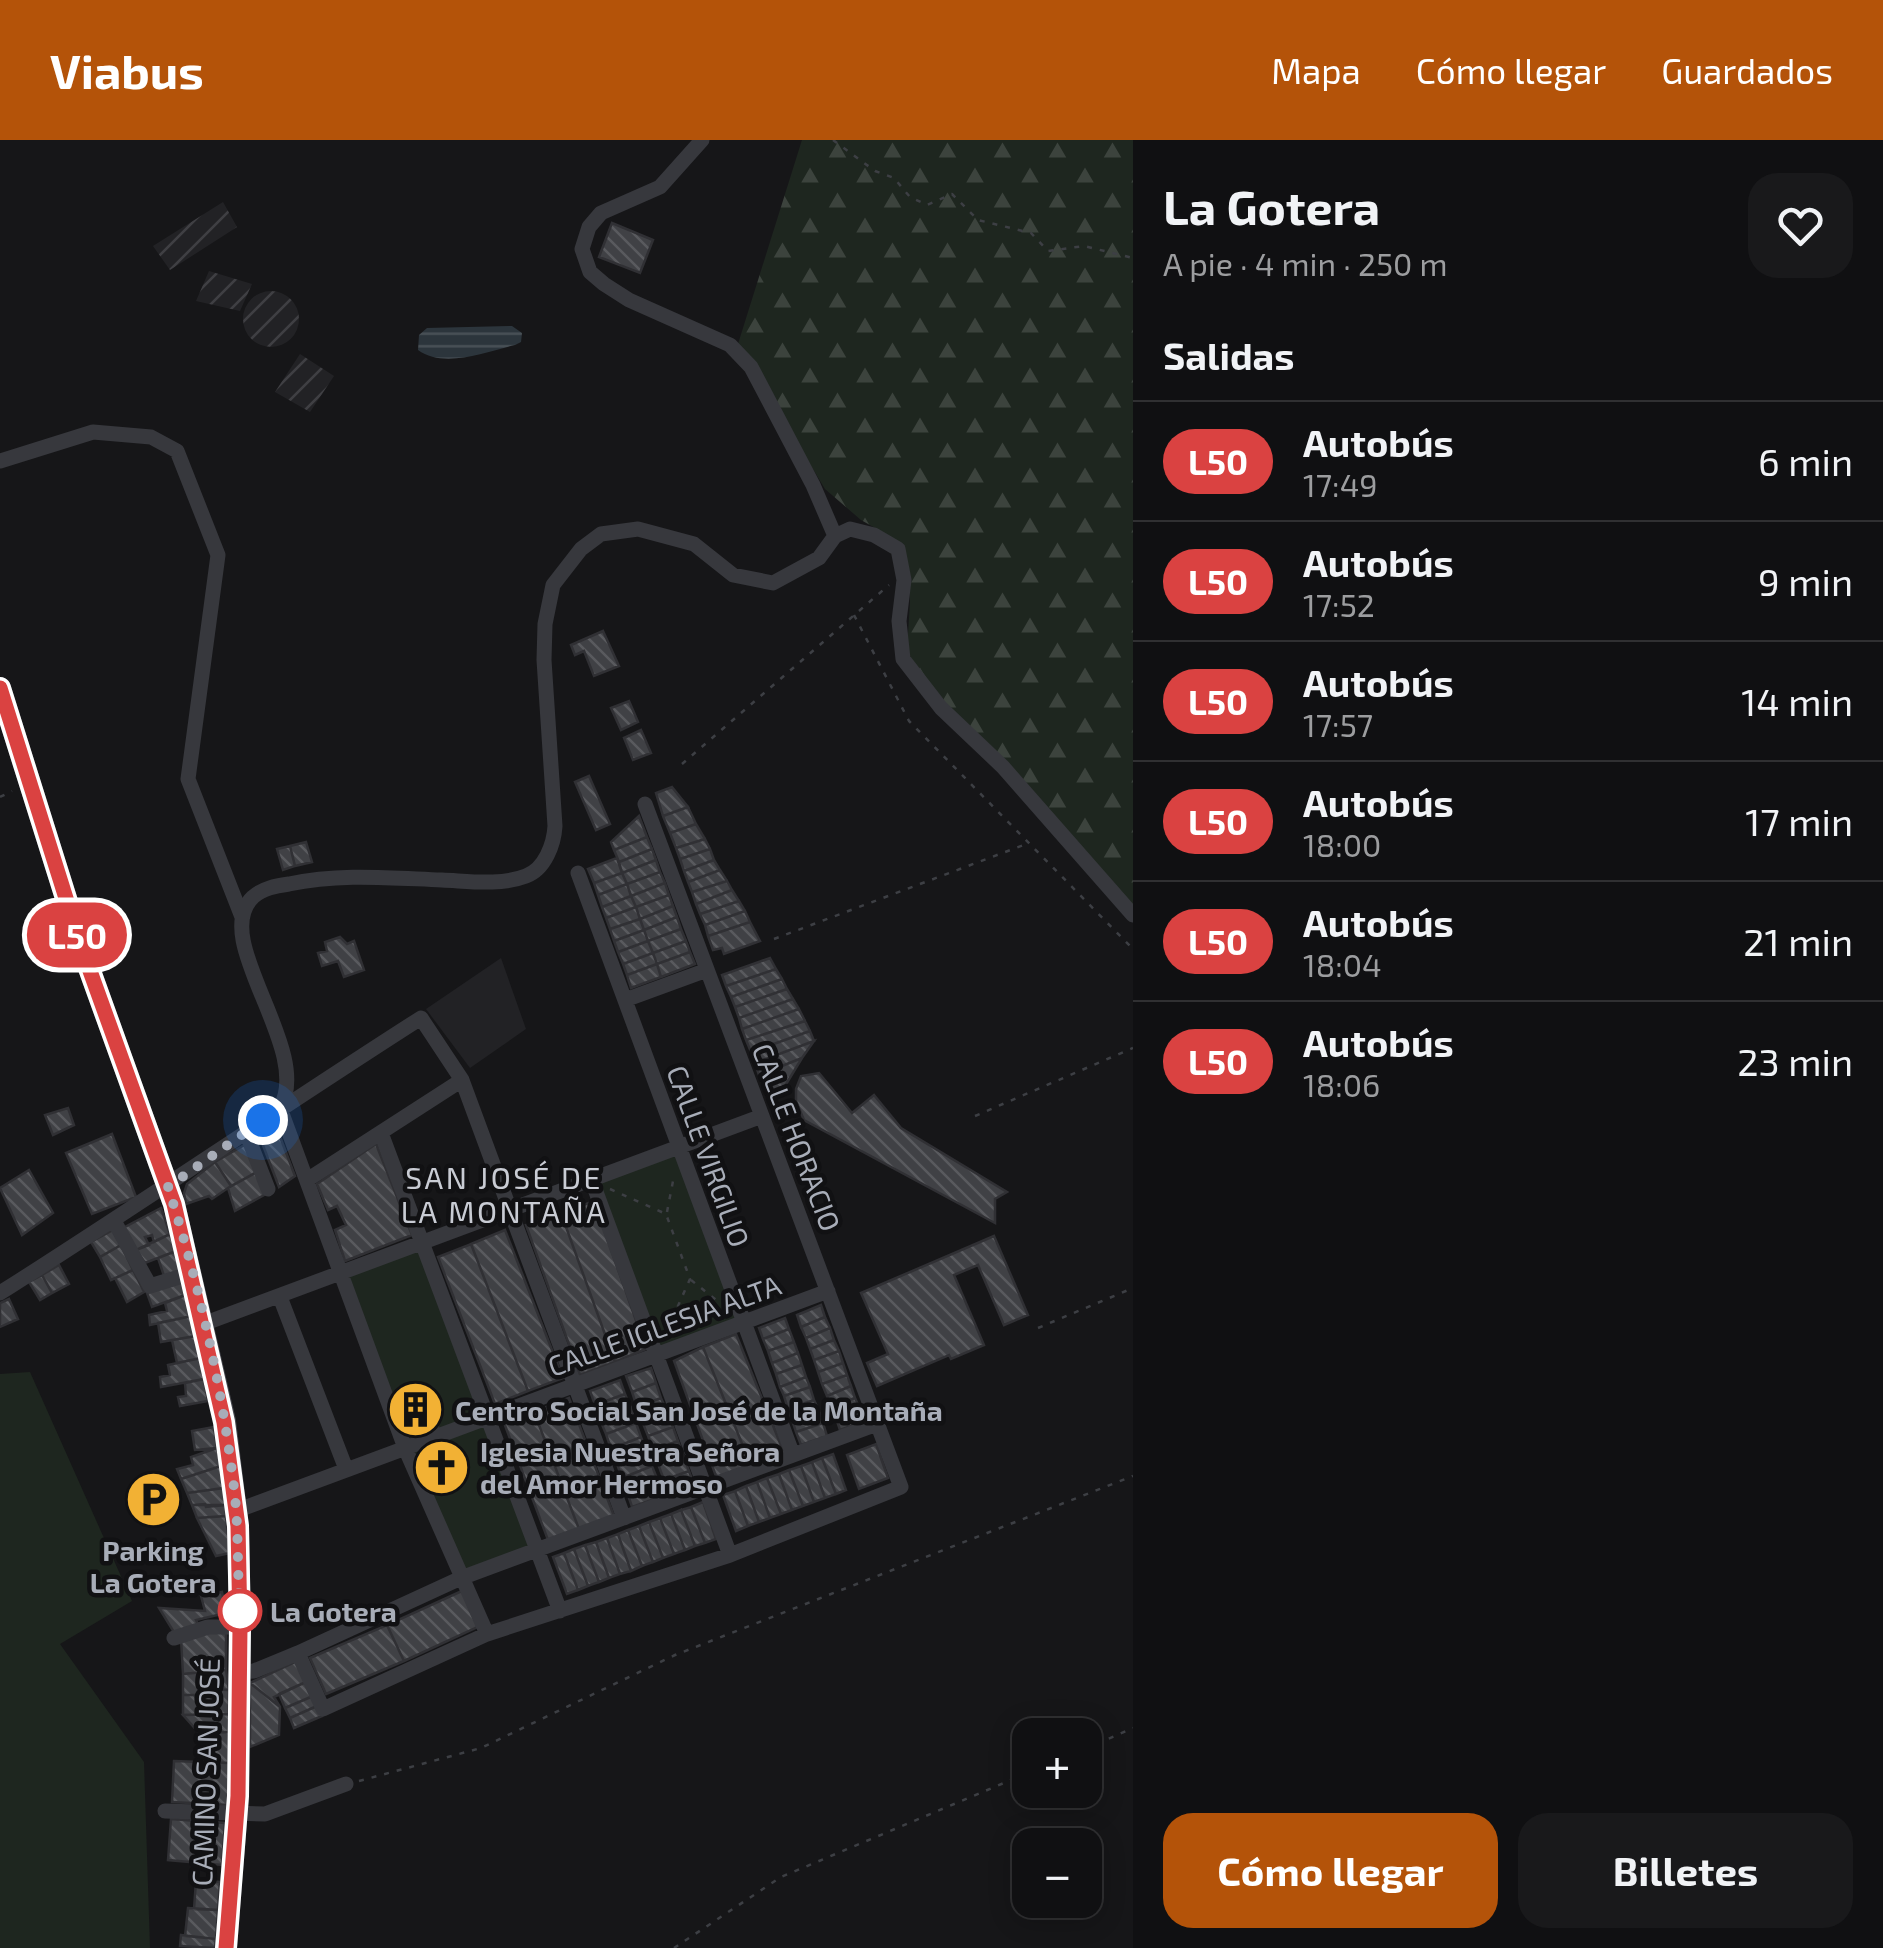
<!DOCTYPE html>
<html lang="es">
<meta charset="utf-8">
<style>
:root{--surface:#101012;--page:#19191b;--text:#f1f3f6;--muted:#9c9d9f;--line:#303032;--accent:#b45309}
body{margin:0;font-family:"Exo 2",sans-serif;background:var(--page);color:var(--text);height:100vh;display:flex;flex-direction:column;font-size:38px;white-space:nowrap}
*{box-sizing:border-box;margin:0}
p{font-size:32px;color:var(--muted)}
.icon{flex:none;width:55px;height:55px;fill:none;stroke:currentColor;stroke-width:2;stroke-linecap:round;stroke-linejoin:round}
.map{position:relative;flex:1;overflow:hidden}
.details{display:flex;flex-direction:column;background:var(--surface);width:750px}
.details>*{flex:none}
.badge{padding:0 20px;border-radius:32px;font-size:35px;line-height:65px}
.fabs{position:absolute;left:1012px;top:1578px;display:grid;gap:20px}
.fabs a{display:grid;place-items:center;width:90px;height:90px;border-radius:20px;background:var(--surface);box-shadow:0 5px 25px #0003,0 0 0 2px var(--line);font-size:50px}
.you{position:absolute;width:50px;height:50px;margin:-25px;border:8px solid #fff;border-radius:50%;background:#1a73e8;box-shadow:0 0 0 15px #1a73e833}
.map>.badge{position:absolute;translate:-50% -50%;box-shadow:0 0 0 5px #fff}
h2{padding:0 30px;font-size:38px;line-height:90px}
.round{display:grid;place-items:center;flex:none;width:105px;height:105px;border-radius:30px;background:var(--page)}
.summary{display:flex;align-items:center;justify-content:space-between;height:170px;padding:0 30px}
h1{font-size:48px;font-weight:700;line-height:75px}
.primary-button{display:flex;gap:20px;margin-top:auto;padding:20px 30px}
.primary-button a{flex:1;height:115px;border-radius:30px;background:var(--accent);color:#fff;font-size:40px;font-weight:700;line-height:115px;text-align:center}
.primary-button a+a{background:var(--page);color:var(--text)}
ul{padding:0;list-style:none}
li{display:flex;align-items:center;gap:30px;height:120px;padding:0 30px;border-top:2px solid var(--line)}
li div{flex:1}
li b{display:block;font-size:38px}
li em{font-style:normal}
li .badge{min-width:110px;font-weight:700;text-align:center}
header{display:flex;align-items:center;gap:60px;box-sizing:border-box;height:140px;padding:0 50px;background:var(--accent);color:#fff}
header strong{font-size:48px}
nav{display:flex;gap:55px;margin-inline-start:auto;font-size:35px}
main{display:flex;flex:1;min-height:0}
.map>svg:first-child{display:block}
</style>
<header>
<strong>Viabus</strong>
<nav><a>Mapa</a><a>Cómo llegar</a><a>Guardados</a></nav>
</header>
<main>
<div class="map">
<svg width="1133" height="1808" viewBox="0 0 1133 1808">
<defs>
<pattern id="industrial-furrows" width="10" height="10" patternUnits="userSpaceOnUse" patternTransform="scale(2.5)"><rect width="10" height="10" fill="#222225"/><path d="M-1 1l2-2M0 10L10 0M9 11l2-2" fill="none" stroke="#3f3f43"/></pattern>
<pattern id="forest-firs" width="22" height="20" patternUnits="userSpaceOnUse" patternTransform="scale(2.5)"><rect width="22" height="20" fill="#1e261f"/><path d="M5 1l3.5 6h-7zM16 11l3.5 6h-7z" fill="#3c433d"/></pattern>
<pattern id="water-rules" width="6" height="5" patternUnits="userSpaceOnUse" patternTransform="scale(2.5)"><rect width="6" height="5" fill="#2c353c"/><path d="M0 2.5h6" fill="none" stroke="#485056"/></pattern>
<pattern id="building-back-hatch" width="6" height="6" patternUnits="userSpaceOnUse" patternTransform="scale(2.5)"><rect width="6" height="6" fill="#404145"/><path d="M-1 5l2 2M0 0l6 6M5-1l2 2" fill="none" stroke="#595a5e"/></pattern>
</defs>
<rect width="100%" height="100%" fill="#161618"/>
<!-- built -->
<path fill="#222225" d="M501,818l25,71 -56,39 -44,-59z"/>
<!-- industrial -->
<path fill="url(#industrial-furrows)" d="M223,62l14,25 -67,43 -17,-24z
M209,131l43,13 -12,27 -44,-10z
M243 179a28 28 0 1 1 56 0a28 28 0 1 1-56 0Z
M300,214l34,22 -24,36 -35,-20z"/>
<!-- green -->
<path fill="#1e261f" d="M679,1008l65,174 -88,33 -64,-174z
M423,1104l114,306 -76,28 -120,-303z
M30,1232l102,229 -72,43 84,118 6,186h-150v-574z"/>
<!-- forest -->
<path fill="url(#forest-firs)" d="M802,0h331v768l-214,-234 -12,-24 3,-47 -1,-36 -18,-30 -30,-17 -36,-31 -87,-145z"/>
<!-- water -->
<path fill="url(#water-rules)" d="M512,186l10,7 -1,9 -6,3c-29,7 -71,24 -97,5l1,-15 8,-7z"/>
<!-- building -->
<path fill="url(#building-back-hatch)" stroke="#303034" stroke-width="2.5" d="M612,83l41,17 -13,33 -41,-16z
M603,491l16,35 -25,10 -10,-25 -9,4 -4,-10z
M629,561l9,21 -17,8 -10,-22z
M641,590l10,23 -18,7 -9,-22z
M589,636l21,48 -14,6 -21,-48z
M672,647l16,20 -25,9 -7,-23z
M688,667l8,17 -26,9 -7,-17z
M639,676l8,21 -33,13 -3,-8z
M696,684l9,15 -29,9 -6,-15z
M647,697l5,12 -33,13 -5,-12z
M705,699l5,10 -30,10 -4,-11z
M306,702l6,20 -17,4 -5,-20z
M290,706l5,20 -12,4 -6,-21z
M652,709l4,11 -34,13 -3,-11z
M710,709l4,11 -30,11 -4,-12z
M617,718l5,15 -28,10 -6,-14z
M656,720l4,12 -33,12 -5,-11z
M714,720l6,10 -32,12 -4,-11z
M720,730l7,11 -35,11 -4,-10z
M660,732l5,11 -34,13 -4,-12z
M622,733l5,11 -29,11 -4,-12z
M727,741l5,9 -36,14 -4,-12z
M665,743l4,12 -33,12 -5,-11z
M627,744l4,12 -29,11 -4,-12z
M732,750l7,11 -39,13 -4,-10z
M669,755l4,11 -33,13 -4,-12z
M631,756l5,11 -30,11 -4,-11z
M739,761l6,10 -40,14 -5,-11z
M673,766l4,11 -33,13 -4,-11z
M636,767l4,12 -30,10 -4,-11z
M745,771l5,11 -42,14 -3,-11z
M677,777l4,12 -33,12 -4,-11z
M640,779l4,11 -30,11 -4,-12z
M750,782l10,19 -36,13 -2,-6 -9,2 -5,-14z
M681,789l5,12 -33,12 -5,-12z
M644,790l4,11 -30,11 -4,-11z
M340,797l7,7 7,-3 10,29 -20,7 -6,-16 -16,5 -4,-13 9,-2 -2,-9z
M648,801l5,12 -30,11 -5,-12z
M686,801l4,11 -33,12 -4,-11z
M690,812l5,12 -34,13 -4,-13z
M653,813l4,11 -30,11 -4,-11z
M770,818l6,11 -50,17 -4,-11z
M657,824l4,13 -30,11 -4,-13z
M776,829l6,10 -51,18 -5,-11z
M782,839l5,10 -52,18 -4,-10z
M787,849l6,10 -54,19 -4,-11z
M793,859l6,10 -57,20 -3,-11z
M799,869l6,12 -59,19 -4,-11z
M805,881l5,10 -59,21 -5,-12z
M810,891l4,10 -59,22 -4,-11z
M814,901l-12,17 -43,17 -4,-12z
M802,918l-17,28 -19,7 -7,-18z
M819,933l33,40 22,-18 27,33 106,64 -12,7v24l-191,-103 -8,-19v-12l5,-13z
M68,968l6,17 -21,10 -8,-20z
M268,989l11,5 16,42 -16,11 -20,-52z
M112,994l24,63 -44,17 -26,-61z
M246,1004l11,28 -26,14 -16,-24z
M376,1004l36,91 -67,26 -10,-31 11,-5 -9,-19 -9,4 -11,-26z
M215,1022l16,24 -19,13 -3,-3 -23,8 -2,-11 3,-9z
M29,1030l24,43 -31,22 -22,-47z
M257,1032l9,22 -31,17 -7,-23z
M594,1061l52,148 -31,13 -54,-149z
M161,1068l9,26 -16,8 -2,-7 -7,2 4,8 -13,5 -13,-22z
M561,1073l54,149 -35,13 -54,-150z
M113,1090l8,15 -21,12 -9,-15z
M505,1090l58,148 -35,13 -57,-147z
M170,1094l6,17 -31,12 -9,-13z
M994,1096l34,79 -24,10 -26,-60 -24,10 30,70 -33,14 -2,-4 -72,31 -10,-23 21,-9 -27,-61z
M471,1104l57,147 -33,13 -57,-147z
M121,1105l12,25 -22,10 -11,-23z
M176,1111l6,19 -18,6 -6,-18z
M59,1125l10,19 -17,9 -10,-18z
M133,1130l11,22 -17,10 -12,-24z
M42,1135l10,18 -12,7 -11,-18z
M184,1140l4,14 -36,13 -5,-14z
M188,1154l4,22 -42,9 -1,-10 18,-4 -2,-8z
M9,1159l9,20 -18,8v-24z
M821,1165l4,12 -24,10 -4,-12z
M192,1176l4,20 -35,6 -3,-19z
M825,1177l5,11 -24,10 -5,-11z
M785,1178l4,11 -26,10 -4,-11z
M830,1188l4,12 -24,9 -4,-11z
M789,1189l5,13 -26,9 -5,-12z
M736,1194l48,119 -33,13 -48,-119z
M196,1196l5,22 -24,5 -5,-23z
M834,1200l5,11 -25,9 -4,-11z
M794,1202l4,11 -26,10 -4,-12z
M703,1207l48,119 -34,13 -43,-118z
M839,1211l4,12 -25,9 -4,-12z
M798,1213l4,12 -26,9 -4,-11z
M201,1218l3,21 -43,8 -1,-10 10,-2 -2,-10z
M843,1223l4,12 -25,9 -4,-12z
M802,1225l4,12 -26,10 -4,-13z
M651,1228l5,15 -24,9 -6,-16z
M847,1235l4,11 -24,10 -5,-12z
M806,1237l4,10 -26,9 -4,-9z
M204,1239l4,22 -28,5 -2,-9 8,-1 -1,-13z
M620,1240l5,14 -30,11 -5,-14z
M656,1243l5,15 -24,9 -5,-15z
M421,1244l17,43 -27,10 -16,-43z
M851,1246l4,12 -24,9 -4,-11z
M810,1247l4,13 -26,9 -4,-13z
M625,1254l6,14 -31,12 -5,-15z
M569,1258l45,118 -35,13 -45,-117z
M661,1258l6,14 -25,9 -5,-14z
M855,1258l5,11 -24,9 -5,-11z
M814,1260l5,11 -27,9 -4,-11z
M631,1268l5,15 -30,11 -6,-14z
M860,1269l4,12 -24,9 -4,-12z
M819,1271l4,12 -27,9 -4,-12z
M534,1272l45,117 -31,11 -45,-120z
M667,1272l6,15 -25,9 -6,-15z
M636,1283l5,14 -30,12 -5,-15z
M823,1283l4,13 -26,9 -5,-13z
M214,1287l3,21 -22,2 -3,-19z
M673,1287l5,14 -25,9 -5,-14z
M641,1297l6,15 -30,12 -6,-15z
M678,1301l5,14 -25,9 -5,-14z
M876,1304l12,34 -29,11 -12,-34z
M446,1305l11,35 -20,7 -14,-34z
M217,1308l4,18 -40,13 -4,-10 16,-4 -2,-8z
M647,1312l5,14 -30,12 -5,-14z
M833,1314l13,36 -10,4 -14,-36z
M683,1315l6,16 -25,9 -6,-16z
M822,1318l14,36 -11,4 -13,-36z
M812,1322l13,36 -11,4 -13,-36z
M221,1326l3,22 -37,5 -6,-14z
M652,1326l6,15 -31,11 -5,-14z
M801,1326l13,36 -11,4 -14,-36z
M789,1330l14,36 -11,4 -13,-36z
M689,1331l5,14 -25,9 -5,-14z
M779,1334l13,36 -11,4 -14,-36z
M767,1338l14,36 -11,4 -13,-36z
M658,1341l5,15 -31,11 -5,-15z
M757,1342l13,36 -11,4 -13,-36z
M746,1346l13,36 -11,4 -13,-35z
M224,1348l2,17h-34l-5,-12z
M735,1351l13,35 -12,5 -13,-36z
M703,1362l13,37 -11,4 -14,-36z
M205,1364l1,3 20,-2v11l-29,2 -5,-13z
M691,1367l14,36 -10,3 -14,-36z
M681,1370l14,36 -10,4 -14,-36z
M671,1374l14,36 -11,4 -14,-36z
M226,1376l4,37 -14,3 -19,-38z
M660,1378l14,36 -11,4 -14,-36z
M649,1382l14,36 -10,4 -14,-36z
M639,1386l14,36 -11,4 -14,-36z
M628,1390l14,36 -11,5 -13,-37z
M618,1394l13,37 -11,3 -13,-36z
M607,1398l13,36 -11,4 -13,-36z
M596,1402l13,36 -10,4 -14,-37z
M585,1405l14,37 -11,4 -14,-37z
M574,1409l14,37 -10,4 -14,-37z
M564,1413l14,37 -11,4 -14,-37z
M464,1450l16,36 -76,35 -17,-36z
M222,1452l4,21 -30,7 2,4 -23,10 -16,-26 46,3 -4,-15z
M387,1485l17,36 -78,33 -16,-36z
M203,1492l23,1v37l-43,4 -2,-35z
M297,1521l9,21 -32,15 6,10 -30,-24z
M226,1530l3,20 -24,-1v6h-22v-21z
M306,1542l7,14 -28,12 -6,-14z
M250,1543l30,24 -1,28 -29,12z
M205,1549l24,1v24l-46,1v-20h22z
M313,1556l4,10 -27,12 -5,-10z
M317,1566l5,10 -28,12 -4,-10z
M229,1574l1,18 -31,1 -16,-18z
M230,1592l-1,31 -24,-1v-21l-6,-8z
M174,1621l55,2 -1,42 -56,-3z
M171,1679l54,4 -3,42 -54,-5z
M196,1741l24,1 -2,28 -24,-1z
M188,1768l30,2 -2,29 -31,-3z
M181,1795l35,4 -1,9 -35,-2z"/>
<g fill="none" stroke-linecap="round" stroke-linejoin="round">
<!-- path -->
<path stroke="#3d3f44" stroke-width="2.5" stroke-dasharray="5 8" stroke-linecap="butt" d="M833,0l42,31 19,7 16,19 17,8 25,-11 26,26 53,13 17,18 36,-5 49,12
M854,475l55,106 224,228
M682,624l207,-179
M0,657l12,-6
M774,799l255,-96
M975,976l158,-68
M610,1049l56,25 24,65 -25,56
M667,1072l7,-36
M691,1140l29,23
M1038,1188l95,-40
M1085,1609l48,-21
M359,1641l122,-33 194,-93 458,-179
M674,1808l107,-71 249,-105"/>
<!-- street -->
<path stroke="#37383d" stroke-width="15" d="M702,0l-42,47 -59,26 -12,14 -7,22 8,23 14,12 25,16 101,45 21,22 62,118 22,51
M0,321l93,-29 58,5 26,14 41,104 -30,224 54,138
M578,733l215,582
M625,860l82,-30
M280,968c34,-59 -72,-168 -27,-211 10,-9 23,-11 36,-13 51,-11 101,-6 153,-4 26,1 58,6 84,-4 19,-7 28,-32 29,-50l-11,-166 1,-36 8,-39 28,-36 20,-15 37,-5 56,15 39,31 40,8 46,-25 16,-22 15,-7 24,6 24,14 6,31 -5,41 4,38 38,49 62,59 130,148
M280,968l125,340 82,186
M246,992l22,57
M381,993l179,478
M307,1040l155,-100
M592,1041l138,374
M114,1081l36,65 42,-13
M0,1153c142,-90 280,-185 421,-275l41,62 162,438
M280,1157l66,172
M203,1184l559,-208
M236,1371l592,-220
M174,1498l34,-11h32
M298,1513l25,56 164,-75 243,-79 171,-68 -256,-683
M240,1532l14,-1 44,-18 163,-75 416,-154
M165,1671l100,3 81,-30"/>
<!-- secondary -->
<path stroke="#45474d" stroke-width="22" d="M0,548l81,258 93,258 51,217 13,105 2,101 -2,169 -12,152"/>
</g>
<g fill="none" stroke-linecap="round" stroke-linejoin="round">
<defs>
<path id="line" d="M0,548l81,258 93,258 50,218 14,104 2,101 -2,169 -12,152"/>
</defs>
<!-- line casing -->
<use href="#line" stroke="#fff" stroke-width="22"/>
<!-- line -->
<use href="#line" stroke="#da4241" stroke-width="15"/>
<!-- walk -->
<path stroke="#a8adb8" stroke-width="10" stroke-dasharray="0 18" d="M240,1471c-3,-41 -1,-82 -6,-123 -12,-101 -35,-205 -66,-301l95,-67"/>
</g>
<!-- icons -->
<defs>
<symbol id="building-disc" viewBox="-11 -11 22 22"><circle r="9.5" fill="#f2b134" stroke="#111113"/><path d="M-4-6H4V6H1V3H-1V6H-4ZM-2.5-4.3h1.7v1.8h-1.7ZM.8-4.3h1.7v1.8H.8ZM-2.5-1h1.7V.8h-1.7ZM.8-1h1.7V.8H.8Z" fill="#111"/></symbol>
<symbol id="church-disc" viewBox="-11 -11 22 22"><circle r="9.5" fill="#f2b134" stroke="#111113"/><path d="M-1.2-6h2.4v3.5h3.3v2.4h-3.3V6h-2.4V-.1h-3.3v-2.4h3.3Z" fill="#111"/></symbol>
<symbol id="parking-disc" viewBox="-11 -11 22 22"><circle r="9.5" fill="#f2b134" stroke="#111113"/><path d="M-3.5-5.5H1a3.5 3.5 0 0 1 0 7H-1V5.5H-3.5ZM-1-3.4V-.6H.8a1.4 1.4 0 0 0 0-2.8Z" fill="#111"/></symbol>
</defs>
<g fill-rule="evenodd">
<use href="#building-disc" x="384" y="1238" width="63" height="63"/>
<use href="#church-disc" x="410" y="1296" width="63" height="63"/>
<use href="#parking-disc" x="122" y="1328" width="63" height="63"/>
</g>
<!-- markers -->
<circle fill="#fff" stroke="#da4241" stroke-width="5" cx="240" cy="1471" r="20"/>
<g text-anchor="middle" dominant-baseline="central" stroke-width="9" stroke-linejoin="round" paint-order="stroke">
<!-- street labels -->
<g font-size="28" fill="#a8adb8" stroke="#111113">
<text transform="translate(797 997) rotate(69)">CALLE HORACIO</text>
<text transform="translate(709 1016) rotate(70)">CALLE VIRGILIO</text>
<text transform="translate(664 1185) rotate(-20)">CALLE IGLESIA ALTA</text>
<text transform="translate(205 1632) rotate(-88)">CAMINO SAN JOSÉ</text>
</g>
<!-- poi labels -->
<g font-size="28" font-weight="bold" fill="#a8adb8" stroke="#111113" text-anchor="start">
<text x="455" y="1270">Centro Social San José de la Montaña</text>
<text x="480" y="1311">Iglesia Nuestra Señora<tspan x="480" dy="32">del Amor Hermoso</tspan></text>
<text x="153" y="1410" text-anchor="middle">Parking<tspan x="153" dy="32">La Gotera</tspan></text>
</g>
<!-- stop labels -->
<g font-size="28" font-weight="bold" fill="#a8adb8" stroke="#111113" text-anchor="start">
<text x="270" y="1471">La Gotera</text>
</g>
<!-- neighbourhood labels -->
<g font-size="30" letter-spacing="2.5" fill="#c9ccd4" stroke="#111113">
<text x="504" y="1037">SAN JOSÉ DE<tspan x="504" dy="34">LA MONTAÑA</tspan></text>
</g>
</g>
</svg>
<div class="fabs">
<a>+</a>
<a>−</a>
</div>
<div class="you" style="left:263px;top:980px"></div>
<b class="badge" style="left:77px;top:795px;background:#da4241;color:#fff">L50</b>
</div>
<section class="details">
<div class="summary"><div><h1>La Gotera</h1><p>A pie · 4 min · 250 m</p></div><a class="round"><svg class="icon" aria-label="heart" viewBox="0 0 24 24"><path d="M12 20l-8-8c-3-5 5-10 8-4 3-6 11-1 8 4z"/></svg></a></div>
<h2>Salidas</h2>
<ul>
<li><span class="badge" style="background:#da4241;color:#fff">L50</span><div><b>Autobús</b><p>17:49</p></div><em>6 min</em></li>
<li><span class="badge" style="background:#da4241;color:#fff">L50</span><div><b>Autobús</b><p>17:52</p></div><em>9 min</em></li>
<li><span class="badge" style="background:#da4241;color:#fff">L50</span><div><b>Autobús</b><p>17:57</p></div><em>14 min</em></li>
<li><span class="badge" style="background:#da4241;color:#fff">L50</span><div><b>Autobús</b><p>18:00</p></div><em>17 min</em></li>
<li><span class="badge" style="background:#da4241;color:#fff">L50</span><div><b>Autobús</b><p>18:04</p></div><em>21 min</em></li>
<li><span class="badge" style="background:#da4241;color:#fff">L50</span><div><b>Autobús</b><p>18:06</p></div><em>23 min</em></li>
</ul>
<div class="primary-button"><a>Cómo llegar</a><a>Billetes</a></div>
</section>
</main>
